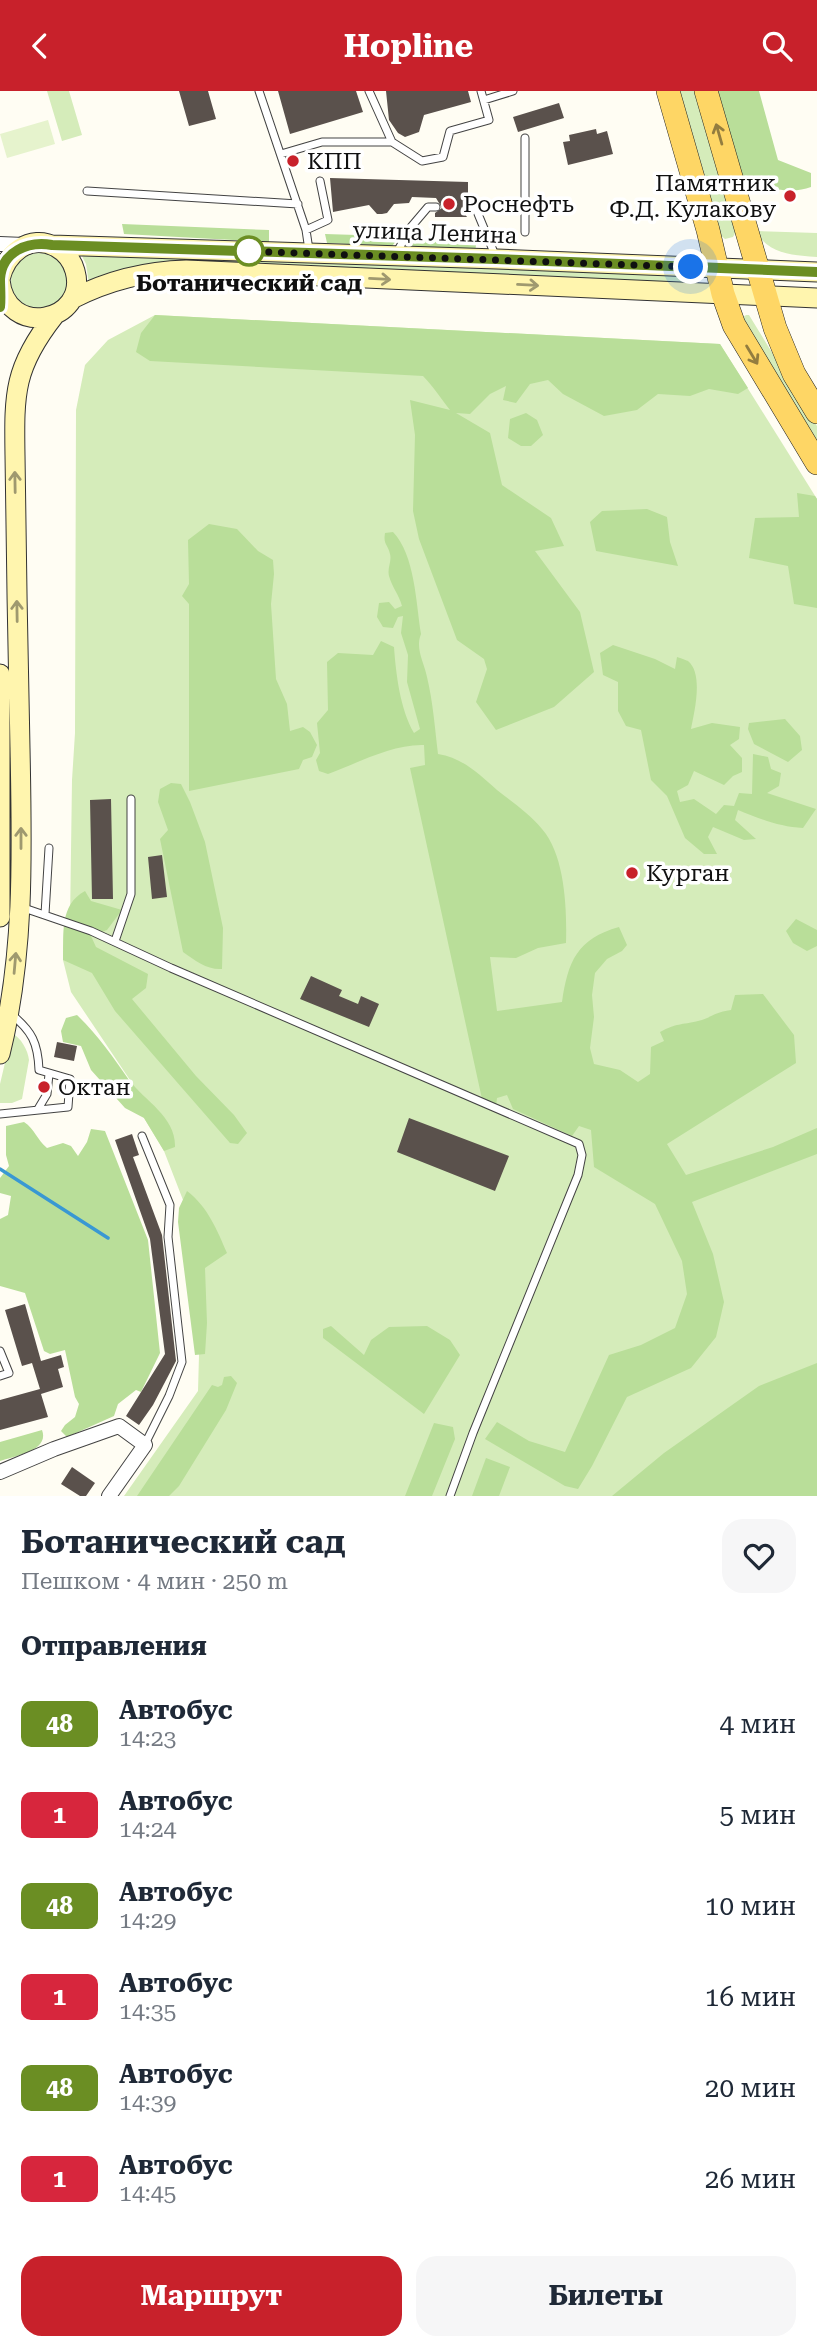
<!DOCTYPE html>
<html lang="ru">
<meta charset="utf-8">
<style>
:root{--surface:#fff;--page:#f6f6f7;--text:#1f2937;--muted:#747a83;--accent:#c8212b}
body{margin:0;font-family:"Roboto Serif",serif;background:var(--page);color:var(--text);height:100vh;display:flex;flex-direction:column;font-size:26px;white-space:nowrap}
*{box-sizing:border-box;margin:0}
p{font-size:23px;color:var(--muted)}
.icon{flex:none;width:38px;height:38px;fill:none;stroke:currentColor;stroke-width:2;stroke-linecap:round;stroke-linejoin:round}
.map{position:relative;height:1405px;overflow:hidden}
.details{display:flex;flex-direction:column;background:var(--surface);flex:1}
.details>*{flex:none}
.badge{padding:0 14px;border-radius:10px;font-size:24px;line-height:46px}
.you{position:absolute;width:35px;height:35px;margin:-18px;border:5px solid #fff;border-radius:50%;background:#1a73e8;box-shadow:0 0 0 10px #1a73e833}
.map>.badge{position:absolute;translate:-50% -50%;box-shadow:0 0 0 4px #fff}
h2{padding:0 21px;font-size:26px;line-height:63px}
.round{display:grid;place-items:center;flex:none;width:74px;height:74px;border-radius:21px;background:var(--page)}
.overview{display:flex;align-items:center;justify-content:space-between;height:119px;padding:0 21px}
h1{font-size:33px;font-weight:700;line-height:52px}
.primary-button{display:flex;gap:14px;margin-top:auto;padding:14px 21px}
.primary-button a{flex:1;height:80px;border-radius:21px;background:var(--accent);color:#fff;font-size:28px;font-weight:700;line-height:80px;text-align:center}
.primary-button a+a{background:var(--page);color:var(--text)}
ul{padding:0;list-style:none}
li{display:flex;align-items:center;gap:21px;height:91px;padding:0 21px}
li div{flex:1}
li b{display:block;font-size:26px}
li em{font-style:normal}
li .badge{min-width:77px;font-weight:700;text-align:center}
header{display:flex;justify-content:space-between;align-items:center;height:91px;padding:0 21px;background:var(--accent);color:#fff;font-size:32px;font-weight:700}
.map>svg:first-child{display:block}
</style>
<header><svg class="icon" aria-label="back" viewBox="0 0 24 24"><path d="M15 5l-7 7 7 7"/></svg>Hopline<svg class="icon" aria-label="search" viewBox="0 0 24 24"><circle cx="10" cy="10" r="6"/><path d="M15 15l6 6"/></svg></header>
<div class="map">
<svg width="817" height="1405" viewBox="0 0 817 1405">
<rect width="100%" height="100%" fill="#fffdf3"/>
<!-- green -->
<path fill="#d5ecba" d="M47,0h22l13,44 -20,6z
M678,0h18l40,140 -3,6 -8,2 -6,-5z
M755,140l62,2v24c-26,-2 -47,-2 -62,-26z
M80,161l607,24 2,2 -1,5 -3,1 -512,-22 -84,22 -3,-20z
M11 190a28 28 0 1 1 56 0a28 28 0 1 1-56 0Z
M155,224l565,29 97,155v997h-693l74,-105 1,-36 -8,-96 -8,-59 -19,-49 -20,-33 -12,-35 -61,-91 -8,-32v-13l7,-24 2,-143 3,-47 1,-323 9,-45 23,-25z
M746,224h3l68,111v20l-75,-128z
M12,942c9,5 16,17 17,27l-7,39 -10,4h-12v-19z"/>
<!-- forest -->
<path fill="#b9de99" d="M713,0h46l19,69 33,13v14c-23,9 -46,-3 -70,-2z
M122,133l147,6v12l-145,-8z
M325,143l64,2 10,2 -7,8 -65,-3z
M411,147l60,3 5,4 -1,8 -64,-3 -2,-6z
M155,224l565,29 28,44 -10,6 -29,-5 -19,7 -32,-2 -21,16 -33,6 -41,-22 -15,-14 -18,4 -14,19 -13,-3 3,-14 -16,8 -20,20 -14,-1 34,20 12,52 49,33 13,28 -29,5 45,61 14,60 -40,35 -58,23 -20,-28 11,-33 -3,-10 -27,-19 -38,-101 -6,-28 2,-76 -5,-35 40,10c-9,-11 -16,-23 -27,-34l-273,-15 -14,-9 5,-19z
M526,322l11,7 6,15 -12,11h-10l-13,-8 2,-19z
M797,402l18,3 2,3v109l-23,-4 -6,-38 -39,-8 6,-40 44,-1z
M647,418l20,8 3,25 8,24 -82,-15 -6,-29 12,-11z
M209,433l28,5 21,22 15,9 1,14 -3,30 5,75 11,25 3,27 13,-4 7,5 7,13 -5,12 -9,3 -4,9 -110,22v-187l-7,-8 7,-12 -1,-44z
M393,441c22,23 23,71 28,102 -6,15 3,28 6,43 6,25 8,52 11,77 25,4 41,20 59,36 15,12 33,24 45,39 23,26 25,80 24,114l-28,5 -22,10 -26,-1 7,54 65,-9c6,-41 15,-63 57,-75l8,18 -5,6 -15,8 -12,14 -3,22 2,22 -4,31 4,16 26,6 18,12 12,-8 1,-27 13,-6 -4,-9c17,-9 21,-7 38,-11 13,-3 16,-9 33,-11l4,-15 28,-1 31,41 2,28 -129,81 19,31 87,-28 44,-19v26l-125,48 21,52 11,48 -8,35 -25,31 -64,29 -35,69 -14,23 -13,-3 -80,-47 12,-17 32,19 36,11 44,-97 32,-10 34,-17 12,-34 -5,-33 -27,-57 -61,-37 -3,-37 -12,-4 -7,10 -59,-27 -6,-14 -10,3 -1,8 -14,-7 -72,-331 15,-3 -1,-20c-32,-1 -66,18 -96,29l-9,-3 -3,-11 4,-7 -3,-30 11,-13 -1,-48 11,-9 35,2 8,-14 13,6c2,27 6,62 20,86l6,-4 -13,-47 1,-27 -7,-22 2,-17 -5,1 -5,11 -10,-1 -6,-10 2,-14 10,-1 6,7 7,-3c-3,-11 -10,-19 -13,-30 -2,-8 3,-15 1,-22 -2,-10 -7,-9 -5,-21z
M613,554l42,14 20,10 2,-12c1,0 11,4 11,4 16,13 6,52 3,68l21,-6 28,4 -1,12 -9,6 12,13v14l-9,4 -9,9 -30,-14 -6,14 -11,6 3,11 14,-3 22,15 8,-9 10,1 5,-13 13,1 1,-40 15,3 3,12 10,4 -2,13 -12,7 49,16 -13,19c-23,-1 -43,-9 -65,-18l-3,10 21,19 -12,1 -31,-13 -5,10 9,17h-13l-19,-16 -18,-42 -16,-16 -10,-50 -15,-4 -8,-15v-29l-15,-7 -3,-22z
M785,628l15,17 2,14 -14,12 -34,-18 -6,-15 1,-6z
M171,692l10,1 9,18 15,40 18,86 -1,41c-15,1 -26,-8 -39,-17l-23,-113 8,-9 -10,-28 2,-13z
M85,800l6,10 31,9 -15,20 -16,6 5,11 52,27 -2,14 -14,11 64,77 38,39 13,18 -9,11 -8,-1 -115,-132 -23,-38 -29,-13c1,-26 -4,-55 22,-69z
M796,828l21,11v16l-10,5 -14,-8 -7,-12z
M77,924c21,20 36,42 52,65 16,21 47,37 46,67l-11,4 -20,-33 -19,-10 -34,-38 -10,-24 -18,-4 -2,-11 5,-13z
M24,1031c11,7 13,18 23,26l16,-5 8,3 7,10 9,-14 4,-13 14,2 43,109 12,113 -19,39 -5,-2 -18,14 -4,12 -47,21 -6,-6 4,-6 10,-8 4,-13 -4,-7 -10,-47 -15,4 -6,-3 -19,-58 -25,-7v-67l8,-4 3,-19 -11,-3v-15l9,-12 -3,-11v-29z
M187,1100c21,16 30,39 40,62l-22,15 2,55 -2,31 -10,1 -17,-133 1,-14z
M331,1235l33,29 7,-15 18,-13 38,-1 23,14 10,15 -36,59 -101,-76v-9z
M817,1272v133h-205l52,-43 95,-67z
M231,1285l6,7 -11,27 -47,76 -10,10h-32l75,-111 6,2 4,-2 2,-8z
M434,1332l19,4 2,12 -23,57h-27z
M42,1339c8,21 -28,26 -42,31v-19z
M486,1367l24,9 -11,29h-27z"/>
<!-- pitch -->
<path fill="#e6f3cd" d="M48,29l7,24 -48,14 -7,-24z"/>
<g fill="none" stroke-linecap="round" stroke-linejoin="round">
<!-- stream -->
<path stroke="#3998d3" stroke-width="3.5" d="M0,1078l108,69"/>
</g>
<!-- building -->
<path fill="#5a514c" d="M179,0h29l8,28 -27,7z
M278,0h78l7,21 -73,22z
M386,0h82l3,11 -47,13 -5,17 -14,5 -7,-4 -9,-13z
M559,12l5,15 -46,14 -5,-15z
M596,38l1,5 10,-3 6,23 -45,11 -5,-23 7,-1 -1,-6z
M330,87l138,4v21l-7,5 6,9h-32v-4l7,-5 -6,-10 -24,-1 -3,6 -15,1 -7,9 -5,1h-5l-8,-9 -36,7z
M111,708l2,100h-21l-2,-99z
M162,764l5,42 -15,2 -4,-42z
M311,885l31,14 -3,6 19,8 3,-8 18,8 -10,23 -69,-28z
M57,951l20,4 -3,15 -20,-4z
M409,1027l100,38 -14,35 -98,-39z
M132,1043l7,21 -6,2 29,78 14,126 -23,44 -14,20 -13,-9 39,-62 -15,-115 -35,-99z
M25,1213l16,57 20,-6 3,12 -6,2 5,18 -22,7 7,23 -48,13v-30l40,-11 -8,-26 -10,3 -17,-56z
M72,1376l23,16 -9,13h-6l-19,-12z"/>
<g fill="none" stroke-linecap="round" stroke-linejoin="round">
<defs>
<path id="service" d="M259,0l47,139 3,20
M369,0l23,51
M484,9l29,-9
M525,47v94
M281,63l41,-12h70l30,19 21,-4 7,-26 39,-11 -8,-29
M87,100l211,13
M467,118h9l19,46
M306,139l22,-10 -8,-39
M397,161l14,-25 17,-20h8
M21,816l70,24 80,37 408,176 3,11 -4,20 -105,258 -23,63
M45,823l4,-66
M115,850l16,-47v-95
M38,1018l9,-15 2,-20
M0,1023l68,-7 2,-28 -31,-9c-1,-27 -7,-39 -28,-56
M142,1045l28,69 -2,32 14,125 -13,34 -24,48
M0,1260l9,22 -9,3"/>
<path id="minor" d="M0,153l24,1
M0,1381l54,-23 65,-23 26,19 -36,51"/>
<path id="secondary" d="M52,154l445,14 320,13
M0,188c6,-25 29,-46 56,-32 9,5 16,13 19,24 14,51 -69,69 -75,9
M72,208c37,-19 73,-28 114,-29l631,28
M0,583v243
M0,963c25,-100 22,-204 20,-306 -2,-98 -4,-195 -5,-293 -1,-62 -1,-88 39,-139"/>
<path id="primary" d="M668,0l40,139 15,64 11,31 83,138
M706,0l69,237 19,46 23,38"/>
</defs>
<!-- service casing -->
<use href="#service" stroke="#434343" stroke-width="9"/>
<!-- minor casing -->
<use href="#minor" stroke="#434343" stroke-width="16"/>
<!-- secondary casing -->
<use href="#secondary" stroke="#323232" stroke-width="21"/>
<!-- primary casing -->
<use href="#primary" stroke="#212121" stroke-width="24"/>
<!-- service -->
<use href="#service" stroke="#fff" stroke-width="7"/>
<!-- minor -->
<use href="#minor" stroke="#fff" stroke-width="14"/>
<!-- secondary -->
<use href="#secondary" stroke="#fff5ae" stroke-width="19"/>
<!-- primary -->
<use href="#primary" stroke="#fed665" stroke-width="23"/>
</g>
<!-- one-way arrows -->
<defs><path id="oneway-shaft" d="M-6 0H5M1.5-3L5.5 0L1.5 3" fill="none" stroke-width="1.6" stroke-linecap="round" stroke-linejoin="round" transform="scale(1.75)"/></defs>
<g stroke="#937d3f">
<use href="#oneway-shaft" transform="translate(719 43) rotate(-106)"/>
<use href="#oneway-shaft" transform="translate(752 264) rotate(59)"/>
</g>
<g stroke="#9f996f">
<use href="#oneway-shaft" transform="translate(380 188) rotate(3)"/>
<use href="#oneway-shaft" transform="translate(528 194) rotate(3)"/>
<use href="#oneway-shaft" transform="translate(15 391) rotate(-91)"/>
<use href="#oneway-shaft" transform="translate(17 520) rotate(-91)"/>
<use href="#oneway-shaft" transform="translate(21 747) rotate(-90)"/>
<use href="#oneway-shaft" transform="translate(15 872) rotate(-85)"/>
</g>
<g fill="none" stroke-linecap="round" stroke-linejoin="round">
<defs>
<path id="line" d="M0,216c1,-9 0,-19 0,-28 2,-28 28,-38 52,-34l444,14 321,13"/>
</defs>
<!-- line casing -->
<use href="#line" stroke="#fff" stroke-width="16"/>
<!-- line -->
<use href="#line" stroke="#6b8e23" stroke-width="10"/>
<!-- walk -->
<path stroke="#101010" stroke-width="7" stroke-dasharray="0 12.6" d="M249,160h-9l451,16"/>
</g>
<!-- markers -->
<g fill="#c8212b" stroke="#fff" stroke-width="2.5">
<circle cx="293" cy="70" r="7"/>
<circle cx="790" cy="105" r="7"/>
<circle cx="449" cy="113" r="7"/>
<circle cx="632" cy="782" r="7"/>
<circle cx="44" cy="996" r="7"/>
</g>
<circle fill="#fff" stroke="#6b8e23" stroke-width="3.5" cx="249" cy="160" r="14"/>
<g text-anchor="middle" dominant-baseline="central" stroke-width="7" stroke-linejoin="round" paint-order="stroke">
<!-- poi labels -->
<g font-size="23" fill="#101010" stroke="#fff" text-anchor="start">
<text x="307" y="70">КПП</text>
<text x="776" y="92" text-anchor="end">Памятник<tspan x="776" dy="26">Ф.Д. Кулакову</tspan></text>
<text x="463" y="113">Роснефть</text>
<text x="646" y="782">Курган</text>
<text x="58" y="996">Октан</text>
</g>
<!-- street labels -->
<g font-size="23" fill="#101010" stroke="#fff">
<text transform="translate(435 142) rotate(2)">улица Ленина</text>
</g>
<!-- stop labels -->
<g font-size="23" font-weight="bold" fill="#101010" stroke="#fff">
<text x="249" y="192">Ботанический сад</text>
</g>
</g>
</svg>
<div class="you" style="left:691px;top:176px"></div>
</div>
<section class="details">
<div class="overview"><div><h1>Ботанический сад</h1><p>Пешком · 4 мин · 250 m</p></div><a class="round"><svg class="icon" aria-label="heart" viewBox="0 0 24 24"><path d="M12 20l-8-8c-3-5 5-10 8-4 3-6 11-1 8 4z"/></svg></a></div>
<h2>Отправления</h2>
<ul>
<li><span class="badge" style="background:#6b8e23;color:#fff">48</span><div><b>Автобус</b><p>14:23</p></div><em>4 мин</em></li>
<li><span class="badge" style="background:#d7263d;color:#fff">1</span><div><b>Автобус</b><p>14:24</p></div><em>5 мин</em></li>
<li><span class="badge" style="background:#6b8e23;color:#fff">48</span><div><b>Автобус</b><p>14:29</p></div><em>10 мин</em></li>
<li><span class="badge" style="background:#d7263d;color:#fff">1</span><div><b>Автобус</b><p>14:35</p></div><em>16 мин</em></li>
<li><span class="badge" style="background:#6b8e23;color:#fff">48</span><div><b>Автобус</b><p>14:39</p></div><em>20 мин</em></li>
<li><span class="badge" style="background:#d7263d;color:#fff">1</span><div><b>Автобус</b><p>14:45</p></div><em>26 мин</em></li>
</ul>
<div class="primary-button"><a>Маршрут</a><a>Билеты</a></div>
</section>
